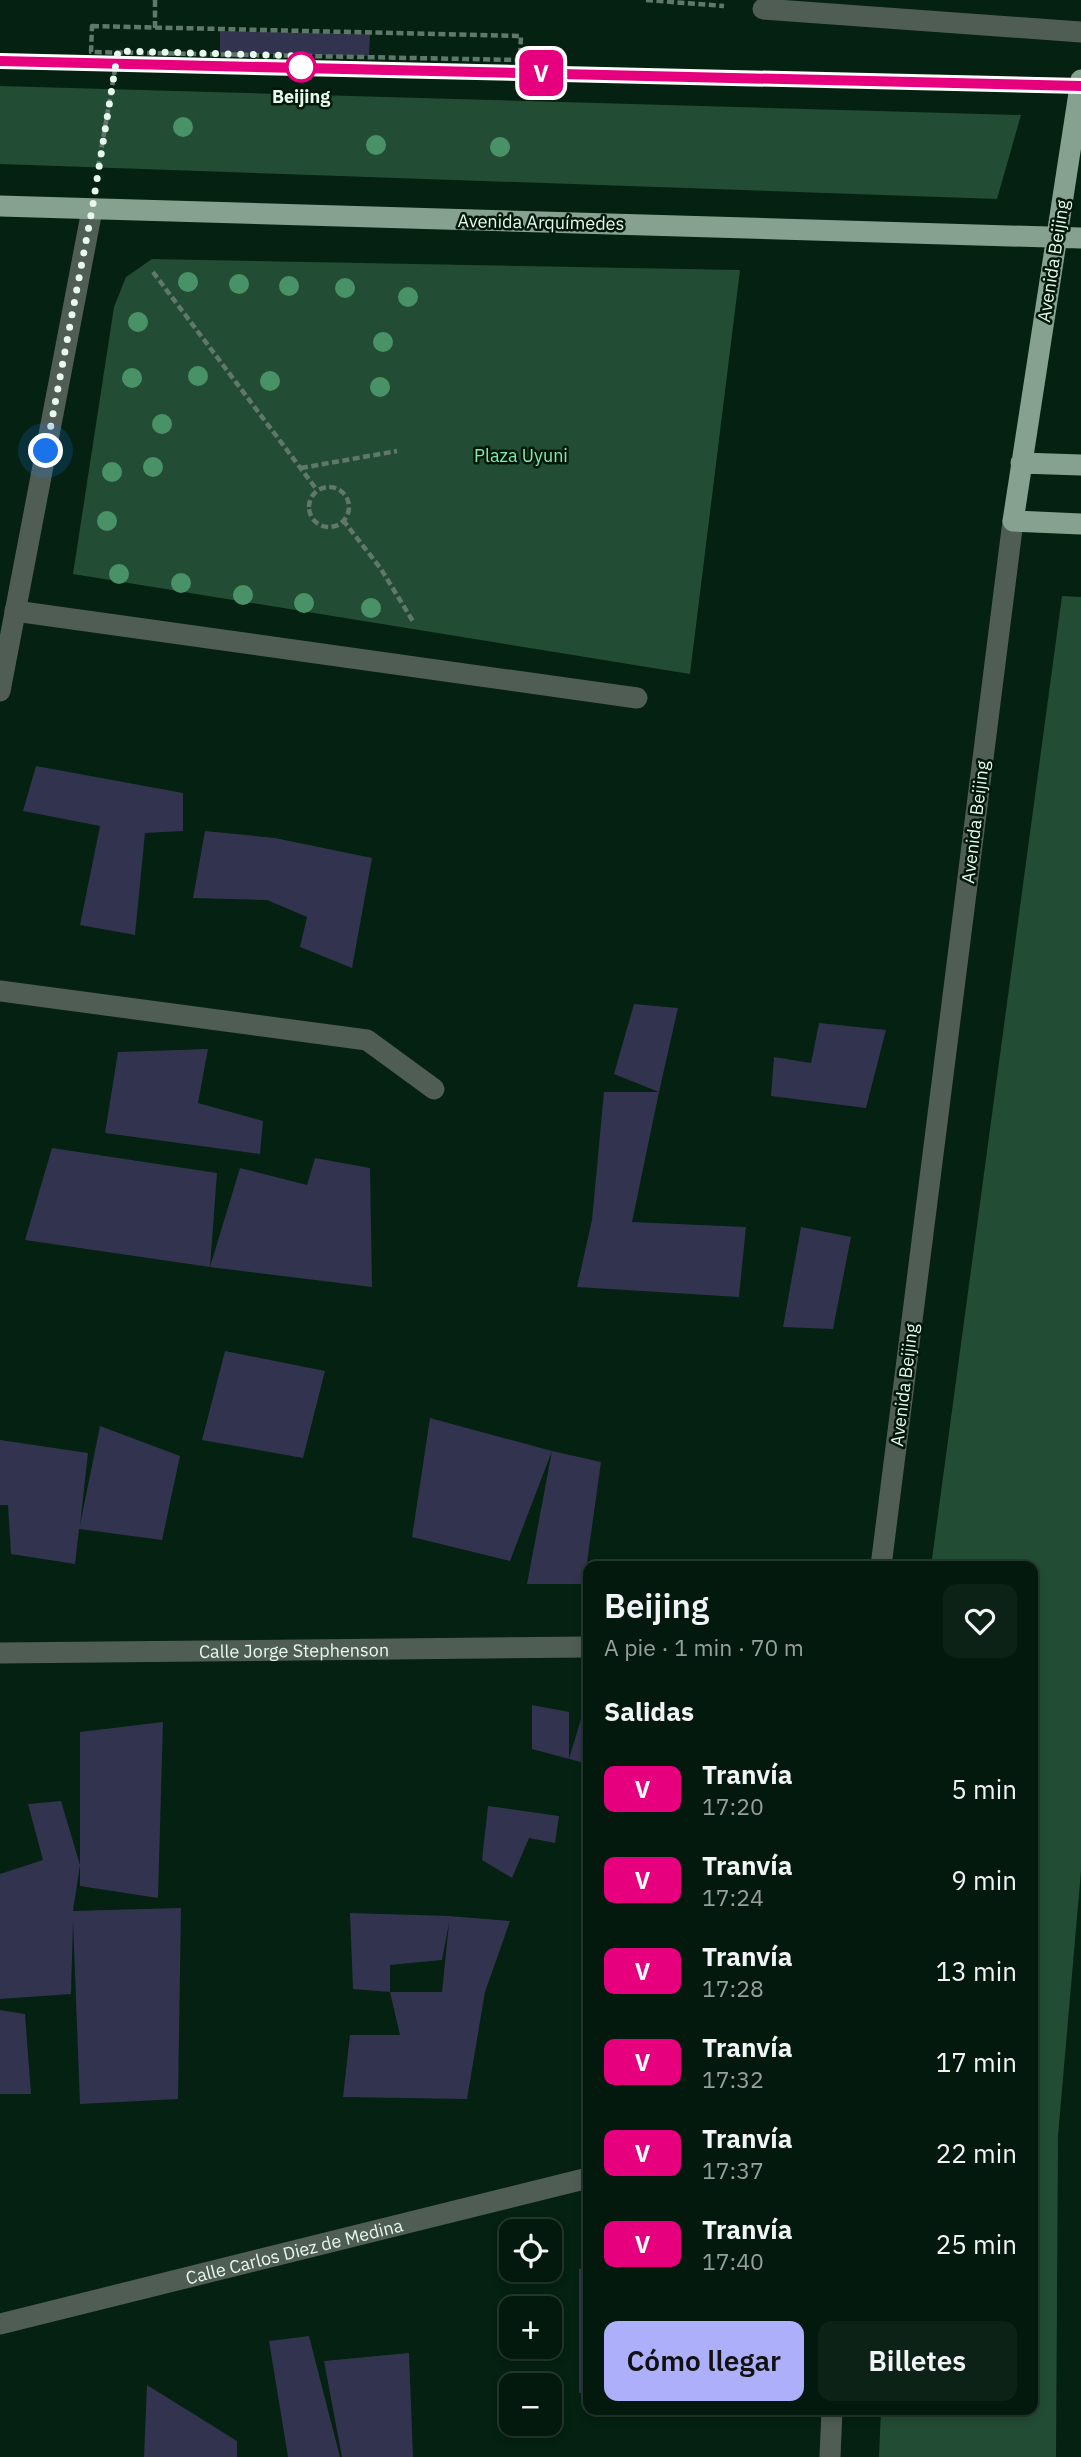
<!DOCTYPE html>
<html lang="es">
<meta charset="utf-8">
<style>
:root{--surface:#03190d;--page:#0d2216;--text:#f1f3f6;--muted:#97a09d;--line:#24382e;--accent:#adaffb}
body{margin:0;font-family:"IBM Plex Sans",sans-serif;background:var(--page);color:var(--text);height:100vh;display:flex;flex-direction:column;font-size:26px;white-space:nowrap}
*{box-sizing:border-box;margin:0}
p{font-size:23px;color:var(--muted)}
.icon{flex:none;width:38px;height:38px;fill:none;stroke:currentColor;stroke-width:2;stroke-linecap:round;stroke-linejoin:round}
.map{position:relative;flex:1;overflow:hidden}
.side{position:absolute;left:583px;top:1561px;width:455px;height:854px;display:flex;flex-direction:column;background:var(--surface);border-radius:14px;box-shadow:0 4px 10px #0003,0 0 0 2px var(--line)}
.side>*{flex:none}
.badge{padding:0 14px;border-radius:10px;font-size:24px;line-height:46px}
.fabs{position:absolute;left:499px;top:2219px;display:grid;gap:14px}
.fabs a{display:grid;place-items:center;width:63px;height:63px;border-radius:14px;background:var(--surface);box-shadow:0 4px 10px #0003,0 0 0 2px var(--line);font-size:35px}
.you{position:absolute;width:35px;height:35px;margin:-18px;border:5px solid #fff;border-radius:50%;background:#1a73e8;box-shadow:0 0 0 10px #1a73e833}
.map>.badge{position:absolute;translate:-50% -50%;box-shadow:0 0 0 4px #fff}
h2{padding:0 21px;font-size:26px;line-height:63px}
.round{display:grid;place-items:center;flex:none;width:74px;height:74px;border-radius:14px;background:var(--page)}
.head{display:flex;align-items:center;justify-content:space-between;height:119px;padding:0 21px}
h1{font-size:33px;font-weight:600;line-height:52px}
.cta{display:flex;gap:14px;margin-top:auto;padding:14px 21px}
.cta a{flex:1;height:80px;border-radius:14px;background:var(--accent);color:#111;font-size:28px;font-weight:600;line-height:80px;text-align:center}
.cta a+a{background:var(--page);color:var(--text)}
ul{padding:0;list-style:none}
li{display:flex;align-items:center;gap:21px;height:91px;padding:0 21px}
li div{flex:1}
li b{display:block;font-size:26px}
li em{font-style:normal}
li .badge{min-width:77px;font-weight:700;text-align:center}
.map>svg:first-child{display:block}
</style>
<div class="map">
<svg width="1081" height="2457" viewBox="0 0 1081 2457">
<rect width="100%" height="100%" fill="#042111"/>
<!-- green -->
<path fill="#234c34" d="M0,86l1021,29 -24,84 -997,-35z
M152,259l588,11 -50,404 -617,-100 41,-267 12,-30z
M1062,596l19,1v1274l-23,265 -2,321h-177l2,-47h151v-844h-101z"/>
<!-- building -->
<path fill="#32334e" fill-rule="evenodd" d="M220,31l150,3 -1,22 -149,-3z
M36,766l147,27v38l-38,2 -10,102 -55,-10 20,-99 -77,-15z
M205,831l70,7 97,20 -20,110 -52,-21 7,-30 -40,-17 -74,-2z
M634,1004l44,4 -19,84 -45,-18z
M819,1023l67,7 -20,78 -95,-12 3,-39 37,6z
M208,1049l-10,54 65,18 -3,33 -155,-21 13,-81z
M604,1092h55l-27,130 114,5 -7,70 -162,-10 15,-67z
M52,1148l165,25 -7,94 30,-99 67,17 8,-27 55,10 2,119 -162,-20 -185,-27z
M801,1227l50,10 -18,92 -50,-2z
M225,1351l100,20 -22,87 -101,-18z
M430,1418l122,33 -42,110 -98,-24z
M100,1426l80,30 -18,84 -83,-11 -4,35 -64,-10 -3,-49h-8v-65l88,13 -8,72z
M552,1451l49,11 -17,122h-57z
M532,1705l37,7v47l15,-50 4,1v54l-56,-15z
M163,1722l-5,176 -78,-12v-154z
M61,1801l19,64 -7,46 108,-3 -3,191 -98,5 -7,-183 -2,73 -71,5v-125l43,-14 -15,-56z
M488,1806l71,10 -4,27 -26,-5 -17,40 -30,-18z
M350,1913l99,3 61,5 -25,71 -18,107 -124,-2 7,-62h50l-10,-43 -37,-3zM449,1923l-7,69h-52v-27l52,-5z
M0,2010l25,4 6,80h-31z
M588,2268v125h-9v-124z
M309,2336l31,121h-52l-19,-116z
M409,2353l4,104h-71l-18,-96z
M147,2385l90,56v16h-93z"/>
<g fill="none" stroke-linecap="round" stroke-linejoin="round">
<!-- path -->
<path stroke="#60786a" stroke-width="4.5" stroke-dasharray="7 3.5" stroke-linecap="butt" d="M155,0v28
M646,0l78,6
M92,26l429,10 -1,24 -429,-8z
M98,168l20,-116
M153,272l164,218
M301,468l96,-17
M309 507a20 20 0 1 1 40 0a20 20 0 1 1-40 0Z
M343,520l38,49 33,54"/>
<!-- minor -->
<g stroke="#505d55" stroke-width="21">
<path d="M763,9l318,23"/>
<path d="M15,611l622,87"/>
<path d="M0,691l92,-481"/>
<path d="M0,991l367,49 67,49"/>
<path d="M881,1566l132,-1045"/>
<path id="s1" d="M0,1653l588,-6"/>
<path id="s2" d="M0,2324l588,-146"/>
<path d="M830,2457l2,-47"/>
</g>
<!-- major -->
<path stroke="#86a18f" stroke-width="21" d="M1081,80l-68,441 68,3
M0,206l1081,32
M1021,463l60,2"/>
<!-- tram -->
<path stroke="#cadcd0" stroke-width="2" d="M0,61l1081,25"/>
</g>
<!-- trees -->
<g fill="#499167">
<circle cx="183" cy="127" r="10"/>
<circle cx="376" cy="145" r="10"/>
<circle cx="500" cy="147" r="10"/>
<circle cx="188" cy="282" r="10"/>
<circle cx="239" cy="284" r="10"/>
<circle cx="289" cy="286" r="10"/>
<circle cx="345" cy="288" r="10"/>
<circle cx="408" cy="297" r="10"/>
<circle cx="138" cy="322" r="10"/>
<circle cx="383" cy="342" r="10"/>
<circle cx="198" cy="376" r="10"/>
<circle cx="132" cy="378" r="10"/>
<circle cx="270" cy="381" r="10"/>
<circle cx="380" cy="387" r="10"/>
<circle cx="162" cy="424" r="10"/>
<circle cx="153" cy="467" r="10"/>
<circle cx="112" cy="472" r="10"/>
<circle cx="107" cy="521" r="10"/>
<circle cx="119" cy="574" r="10"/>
<circle cx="181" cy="583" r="10"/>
<circle cx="243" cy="595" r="10"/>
<circle cx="304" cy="603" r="10"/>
<circle cx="371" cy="608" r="10"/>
</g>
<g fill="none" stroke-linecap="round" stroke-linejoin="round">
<defs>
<path id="line" d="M0,61l1081,25"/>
</defs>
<!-- line casing -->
<use href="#line" stroke="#fff" stroke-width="16"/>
<!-- line -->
<use href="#line" stroke="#e6007e" stroke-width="10"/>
<!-- walk -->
<path stroke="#e7f8ec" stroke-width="7" stroke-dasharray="0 12.6" d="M46,451l46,-241 26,-159 187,5 -4,11"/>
</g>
<!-- markers -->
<circle fill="#fff" stroke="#e6007e" stroke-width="3.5" cx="301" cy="67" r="14"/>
<g text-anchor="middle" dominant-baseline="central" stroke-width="5" stroke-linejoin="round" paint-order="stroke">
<!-- stop labels -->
<g font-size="18" font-weight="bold" fill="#e7f8ec" stroke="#001809">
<text x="301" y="96">Beijing</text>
</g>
<!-- street labels -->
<g font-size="18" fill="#e7f8ec" stroke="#001809">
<text transform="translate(541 222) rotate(1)">Avenida Arquímedes</text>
<text transform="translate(1053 261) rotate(-81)">Avenida Beijing</text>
<text transform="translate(975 822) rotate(-83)">Avenida Beijing</text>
<text transform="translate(904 1385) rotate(-83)">Avenida Beijing</text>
<text stroke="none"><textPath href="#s1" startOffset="294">Calle Jorge Stephenson</textPath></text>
<text stroke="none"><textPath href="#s2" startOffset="303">Calle Carlos Diez de Medina</textPath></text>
</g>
<!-- park labels -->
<g font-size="18" fill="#82ecad" stroke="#001809">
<text x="521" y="455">Plaza Uyuni</text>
</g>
</g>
</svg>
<div class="fabs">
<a><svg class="icon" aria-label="locate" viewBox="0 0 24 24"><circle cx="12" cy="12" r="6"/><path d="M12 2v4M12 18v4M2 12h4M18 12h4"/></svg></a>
<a>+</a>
<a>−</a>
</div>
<div class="you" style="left:46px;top:451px"></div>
<b class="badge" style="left:541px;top:73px;background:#e6007e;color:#fff">V</b>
<section class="side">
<div class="head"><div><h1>Beijing</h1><p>A pie · 1 min · 70 m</p></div><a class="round"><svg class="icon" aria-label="heart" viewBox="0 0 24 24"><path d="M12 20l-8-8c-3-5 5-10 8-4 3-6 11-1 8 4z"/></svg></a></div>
<h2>Salidas</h2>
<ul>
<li><span class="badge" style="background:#e6007e;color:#fff">V</span><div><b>Tranvía</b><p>17:20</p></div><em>5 min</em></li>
<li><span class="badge" style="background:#e6007e;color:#fff">V</span><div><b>Tranvía</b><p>17:24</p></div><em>9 min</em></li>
<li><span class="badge" style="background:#e6007e;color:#fff">V</span><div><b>Tranvía</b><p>17:28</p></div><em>13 min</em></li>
<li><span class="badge" style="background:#e6007e;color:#fff">V</span><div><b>Tranvía</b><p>17:32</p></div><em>17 min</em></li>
<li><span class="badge" style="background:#e6007e;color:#fff">V</span><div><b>Tranvía</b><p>17:37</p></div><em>22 min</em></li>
<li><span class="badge" style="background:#e6007e;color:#fff">V</span><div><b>Tranvía</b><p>17:40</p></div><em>25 min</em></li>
</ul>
<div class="cta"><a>Cómo llegar</a><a>Billetes</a></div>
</section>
</div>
